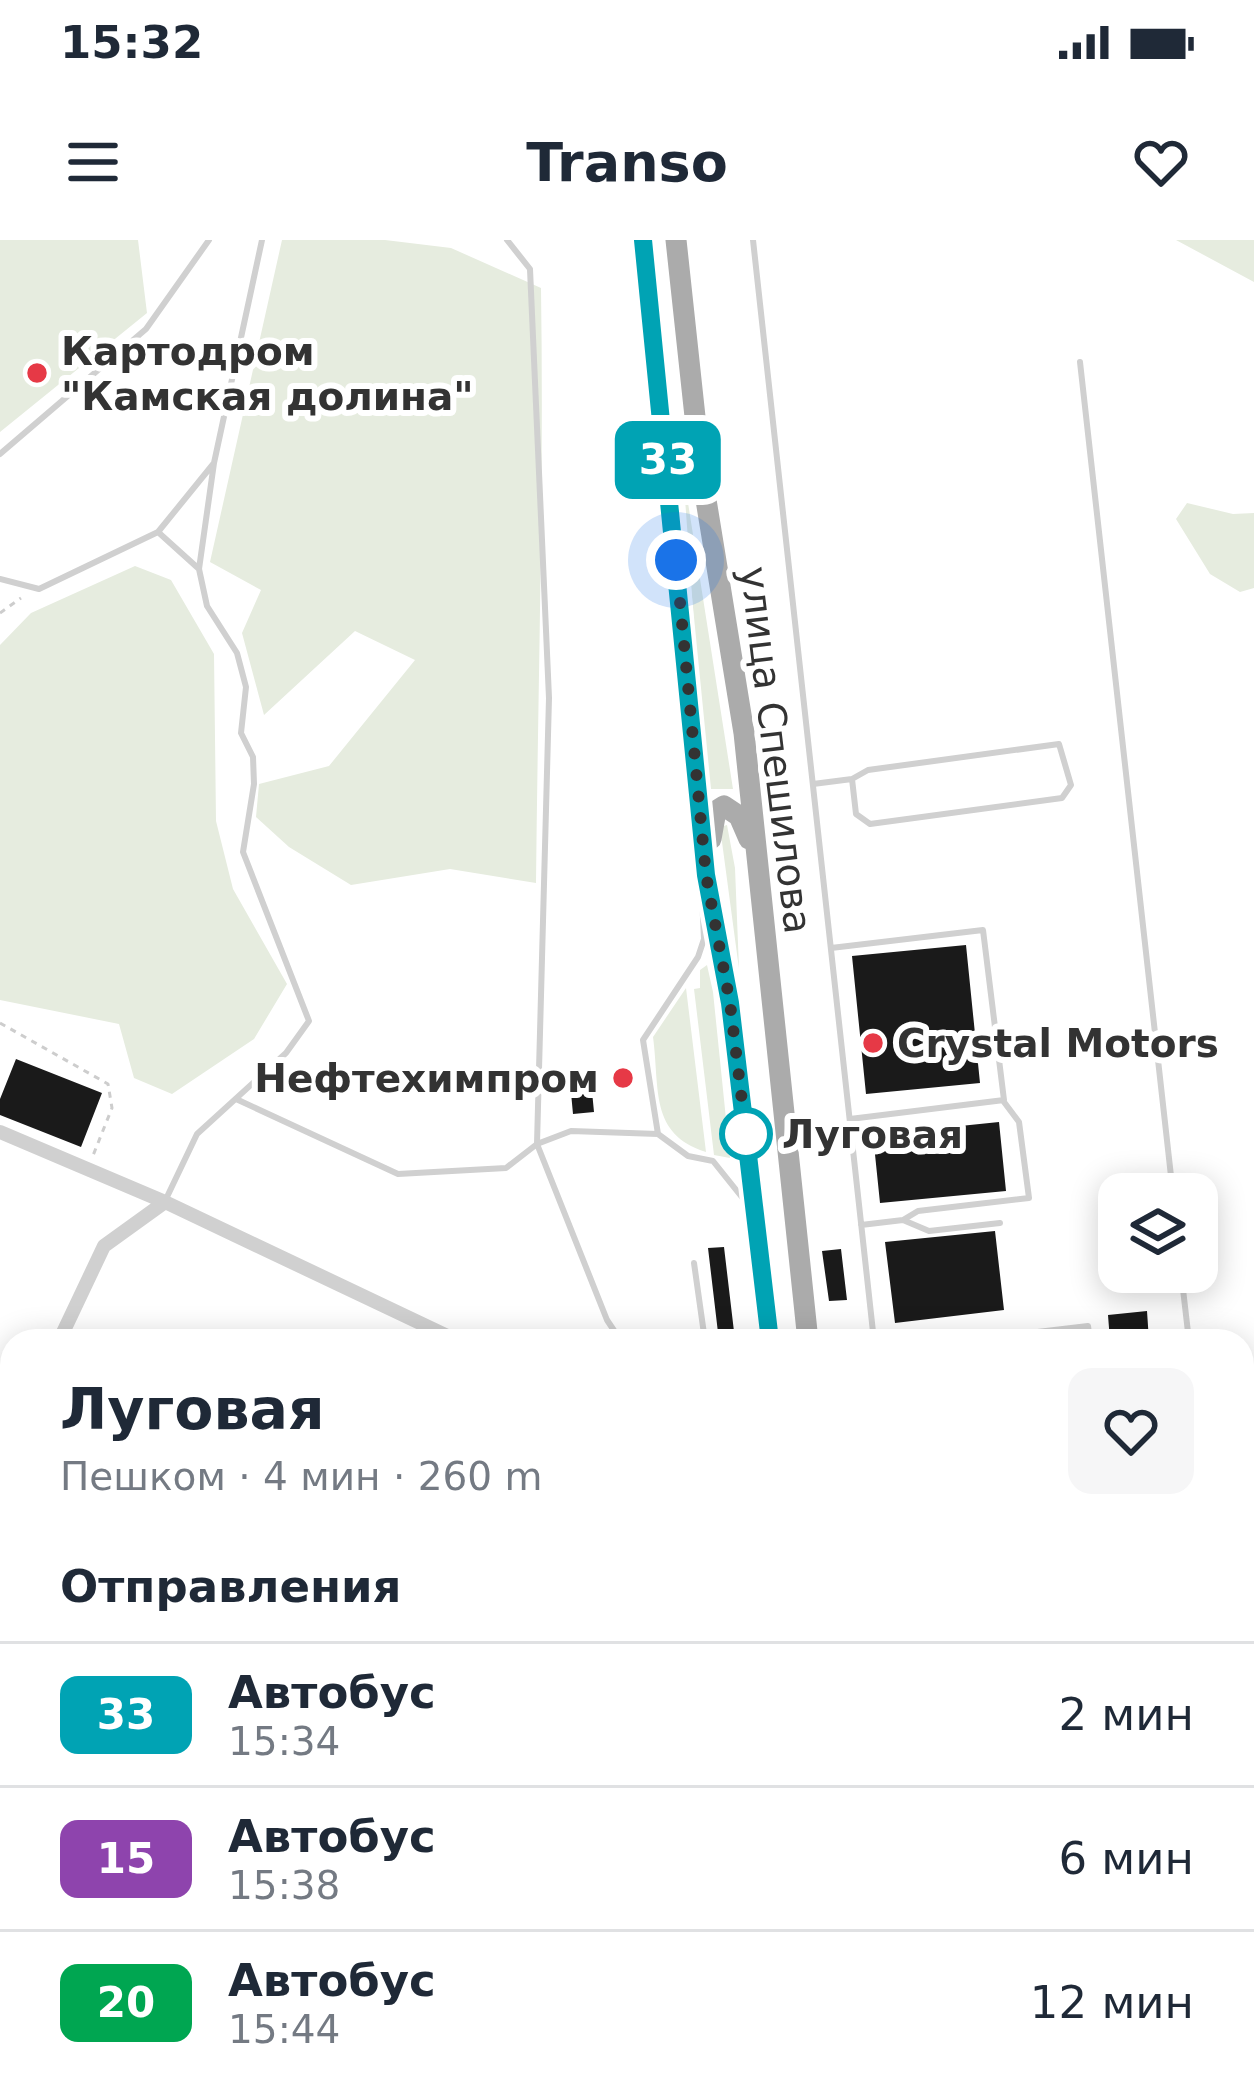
<!DOCTYPE html>
<html lang="ru">
<meta charset="utf-8">
<style>
:root{--surface:#fff;--page:#f6f6f7;--text:#1f2937;--muted:#747a83;--line:#e0e1e3}
body{margin:0;font-family:"DejaVu Sans",sans-serif;background:var(--page);color:var(--text);height:100vh;display:flex;flex-direction:column;font-size:45px;white-space:nowrap}
*{box-sizing:border-box;margin:0}
p{font-size:39px;color:var(--muted)}
.icon{flex:none;width:66px;height:66px;fill:none;stroke:currentColor;stroke-width:2;stroke-linecap:round;stroke-linejoin:round}
.map{position:relative;flex:1;overflow:hidden}
.details{position:absolute;left:0px;top:1089px;width:1254px;height:768px;display:flex;flex-direction:column;background:var(--surface);border-radius:36px 36px 0 0;box-shadow:0 6px 30px #0003}
.details>*{flex:none}
.badge{padding:0 24px;border-radius:18px;font-size:42px;line-height:78px}
.tools{position:absolute;left:1098px;top:933px;display:grid;gap:24px}
.tools a{display:grid;place-items:center;width:120px;height:120px;border-radius:24px;background:var(--surface);box-shadow:0 6px 30px #0003;font-size:60px}
.you{position:absolute;width:60px;height:60px;margin:-30px;border:9px solid #fff;border-radius:50%;background:#1a73e8;box-shadow:0 0 0 18px #1a73e833}
.map>.badge{position:absolute;translate:-50% -50%;box-shadow:0 0 0 6px #fff}
h2{padding:0 60px;font-size:45px;line-height:108px}
.round{display:grid;place-items:center;flex:none;width:126px;height:126px;border-radius:24px;background:var(--page)}
.head{display:flex;align-items:center;justify-content:space-between;height:204px;padding:0 60px}
h1{font-size:57px;font-weight:600;line-height:90px}
ul{padding:0;list-style:none}
li{display:flex;align-items:center;gap:36px;height:144px;padding:0 60px;border-top:3px solid var(--line)}
li div{flex:1}
li b{display:block;font-size:45px}
li em{font-style:normal}
li .badge{min-width:132px;font-weight:700;text-align:center}
.status{display:flex;justify-content:space-between;align-items:center;height:84px;padding:0 60px;background:var(--surface);direction:ltr}
.status svg{height:33px;fill:currentColor}
header{display:flex;justify-content:space-between;align-items:center;height:156px;padding:0 60px;background:var(--surface);font-size:54px;font-weight:600}
.map>svg:first-child{display:block}
</style>
<div class="status"><b>15:32</b><svg viewBox="0 0 49 12"><path d="M0 12V9h3v3zM5 12V6h3v6zM10 12V3h3v9zM15 12V0h3v12zM26 1h20v11H26zM47 4h2v5h-2z"/></svg></div>
<header><svg class="icon" aria-label="menu" viewBox="0 0 24 24"><path d="M4 6h16M4 12h16M4 18h16"/></svg>Transo<svg class="icon" aria-label="heart" viewBox="0 0 24 24"><path d="M12 20l-8-8c-3-5 5-10 8-4 3-6 11-1 8 4z"/></svg></header>
<div class="map">
<svg width="1254" height="1857" viewBox="0 0 1254 1857">
<rect width="100%" height="100%" fill="#fff"/>
<!-- green -->
<path fill="#e6ecdf" d="M0,0h138l9,73 -147,119z
M282,0h103l66,8 90,40c3,199 -3,396 -5,595l-86,-14 -99,16 -62,-38 -33,-30 3,-33 70,-18 86,-106 -60,-29 -91,84 -22,-82 19,-43 -51,-28z
M1176,0h78v42z
M683,231l50,318h-27z
M1187,263l46,11 21,-1v75l-14,4 -30,-18 -34,-55z
M135,326l36,14 43,74 2,167 17,68 54,95 -33,55 -82,55 -38,-16 -15,-54 -119,-24v-355l31,-32z
M727,585l8,43 4,101 -19,-142z
M707,725l6,27 17,166 -16,-3 -20,-166 6,-1v-18z
M686,748l20,164c-57,-18 -46,-63 -53,-115z
M12,1530v147l-12,-55v-87z
M96,1845h431l30,12h-455z
M752,1845h66l2,12h-106z"/>
<!-- building -->
<path fill="#1a1a1a" d="M966,705l14,138 -114,11 -14,-138z
M16,819l86,34 -21,54 -81,-32v-16z
M591,841l3,31 -21,2 -3,-32z
M999,882l7,69 -126,12 -7,-68z
M995,991l9,79 -109,13 -10,-81z
M724,1007l11,93 -16,1 -11,-93z
M841,1009l6,51 -18,1 -7,-50z
M1147,1071l2,30h-39l-2,-26z
M1027,1845h82l1,12h-81z"/>
<g fill="none" stroke-linecap="round" stroke-linejoin="round">
<!-- path -->
<path stroke="#cdcdcd" stroke-width="3" stroke-dasharray="6 6" stroke-linecap="butt" d="M0,373l21,-15
M0,783l108,61 4,24 -20,50
M1242,1523l12,10
M1242,1580l12,9"/>
<!-- lane -->
<path stroke="#d0d0d0" stroke-width="6" d="M507,0l23,29 19,429 -12,446 70,176 14,21
M753,0l121,1101
M1080,122l93,832
M0,214l146,-125 63,-89
M158,292l41,37
M0,339l39,10 119,-57 56,-69 48,-223
M813,544l39,-5 4,35 14,10 192,-26 9,-13 -12,-41 -191,26 -16,9
M702,656l2,43 -6,18 -55,83 15,94 30,22 25,5 32,40
M831,708l152,-18 21,170 -154,19
M236,859l162,75 108,-6 31,-24 34,-13 87,3
M166,959l31,-65 89,-81 23,-32 -66,-169 11,-68 -1,-27 -12,-24 5,-46 -9,-34 -30,-47 -8,-37 15,-106
M903,980l15,-9 111,-13 -10,-76 -15,-20
M861,985l42,-5 26,11 71,-8
M694,1023l11,78
M1181,1032l8,69
M960,1101l128,-15 2,15
M1242,1396l12,-2
M916,1845l2,12
M979,1845l2,12
M1211,1845l17,12"/>
<!-- street -->
<path stroke="#d0d0d0" stroke-width="14" d="M0,892l165,70 293,139
M59,1101l45,-95 61,-44
M0,1224l12,-25
M1242,1549l12,10
M0,1688l12,31
M67,1845l7,12"/>
<!-- primary -->
<path stroke="#ababab" stroke-width="21" d="M643,0l64,635 23,128 40,338
M676,0l24,223 44,270 64,608
M711,599l5,-28 8,-5 15,10 10,23
M857,1845l2,12
M889,1845l1,12"/>
</g>
<g fill="none" stroke-linecap="round" stroke-linejoin="round">
<defs>
<path id="line" d="M643,0l63,635 24,128 40,338"/>
</defs>
<!-- line casing -->
<use href="#line" stroke="#fff" stroke-width="27"/>
<!-- line -->
<use href="#line" stroke="#00a3b4" stroke-width="18"/>
<!-- walk -->
<path stroke="#333" stroke-width="12" stroke-dasharray="0 21.6" d="M676,320l30,315 24,128 17,139 -1,-8"/>
</g>
<!-- markers -->
<g fill="#e63946" stroke="#fff" stroke-width="4.5">
<circle cx="37" cy="133" r="12"/>
<circle cx="873" cy="803" r="12"/>
<circle cx="623" cy="838" r="12"/>
</g>
<circle fill="#fff" stroke="#00a3b4" stroke-width="6" cx="746" cy="894" r="24"/>
<g text-anchor="middle" dominant-baseline="central" stroke-width="12" stroke-linejoin="round" paint-order="stroke">
<!-- poi labels -->
<g font-size="39" font-weight="bold" fill="#333" stroke="#fff" text-anchor="start">
<text x="61" y="111">Картодром<tspan x="61" dy="45">"Камская долина"</tspan></text>
<text x="897" y="803">Crystal Motors</text>
<text x="599" y="838" text-anchor="end">Нефтехимпром</text>
</g>
<!-- street labels -->
<g font-size="39" fill="#333" stroke="#fff">
<text transform="translate(776 510) rotate(83)">улица Спешилова</text>
</g>
<!-- stop labels -->
<g font-size="39" font-weight="bold" fill="#333" stroke="#fff" text-anchor="start">
<text x="782" y="894">Луговая</text>
</g>
</g>
</svg>
<div class="tools">
<a><svg class="icon" aria-label="layers" viewBox="0 0 24 24"><path d="M12 4l9 5-9 5-9-5zM3 14l9 5 9-5"/></svg></a>
</div>
<div class="you" style="left:676px;top:320px"></div>
<b class="badge" style="left:668px;top:220px;background:#00a3b4;color:#fff">33</b>
<section class="details">
<div class="head"><div><h1>Луговая</h1><p>Пешком · 4 мин · 260 m</p></div><a class="round"><svg class="icon" aria-label="heart" viewBox="0 0 24 24"><path d="M12 20l-8-8c-3-5 5-10 8-4 3-6 11-1 8 4z"/></svg></a></div>
<h2>Отправления</h2>
<ul>
<li><span class="badge" style="background:#00a3b4;color:#fff">33</span><div><b>Автобус</b><p>15:34</p></div><em>2 мин</em></li>
<li><span class="badge" style="background:#8e44ad;color:#fff">15</span><div><b>Автобус</b><p>15:38</p></div><em>6 мин</em></li>
<li><span class="badge" style="background:#00a651;color:#fff">20</span><div><b>Автобус</b><p>15:44</p></div><em>12 мин</em></li>
</ul>
</section>
</div>
